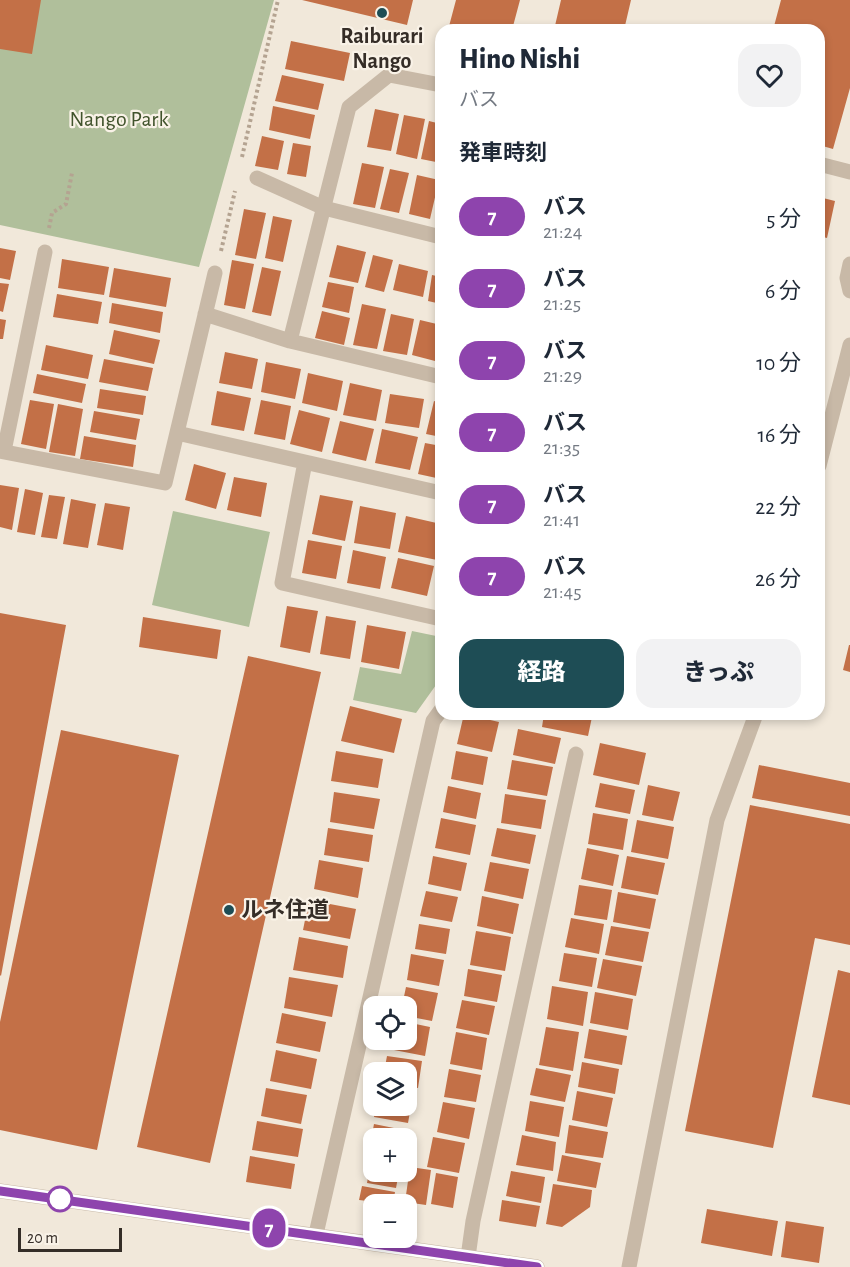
<!DOCTYPE html>
<html lang="ja">
<meta charset="utf-8">
<style>
:root{--surface:#fff;--page:#f2f2f3;--text:#1f2937;--muted:#747a83;--accent:#1e4d55}
body{margin:0;font-family:"Alegreya Sans","Noto Sans JP",sans-serif;background:var(--page);color:var(--text);height:100vh;display:flex;flex-direction:column;font-size:22px;white-space:nowrap}
*{box-sizing:border-box;margin:0}
p{font-size:20px;color:var(--muted)}
.icon{flex:none;width:33px;height:33px;fill:none;stroke:currentColor;stroke-width:2;stroke-linecap:round;stroke-linejoin:round}
.map{position:relative;flex:1;overflow:hidden}
.drawer{position:absolute;left:435px;top:24px;width:390px;height:696px;display:flex;flex-direction:column;background:var(--surface);border-radius:18px;box-shadow:0 3px 9px #0003}
.drawer>*{flex:none}
.badge{padding:0 12px;border-radius:20px;font-size:21px;line-height:39px}
.buttons{position:absolute;left:363px;top:996px;display:grid;gap:12px}
.buttons a{display:grid;place-items:center;width:54px;height:54px;border-radius:12px;background:var(--surface);box-shadow:0 3px 9px #0003;font-size:30px}
.scale{position:absolute;left:18px;bottom:15px;width:104px;box-sizing:border-box;padding-left:6px;border:3px solid #352d27;border-top:0;font-size:16px;line-height:21px;white-space:nowrap;color:#352d27;-webkit-text-stroke:4px #f9f2e7;paint-order:stroke}
.map>.badge{position:absolute;translate:-50% -50%;box-shadow:0 0 0 3px #fff}
h2{padding:0 24px;font-size:22px;line-height:54px}
.round{display:grid;place-items:center;flex:none;width:63px;height:63px;border-radius:18px;background:var(--page)}
.overview{display:flex;align-items:center;justify-content:space-between;height:102px;padding:0 24px}
h1{font-size:28px;font-weight:800;line-height:45px}
.action{display:flex;gap:12px;margin-top:auto;padding:12px 24px}
.action a{flex:1;height:69px;border-radius:18px;background:var(--accent);color:#fff;font-size:24px;font-weight:800;line-height:69px;text-align:center}
.action a+a{background:var(--page);color:var(--text)}
ul{padding:0;list-style:none}
li{display:flex;align-items:center;gap:18px;height:72px;padding:0 24px}
li div{flex:1}
li b{display:block;font-size:22px}
li em{font-style:normal}
li .badge{min-width:66px;font-weight:700;text-align:center}
.map>svg:first-child{display:block}
</style>
<div class="map">
<svg width="850" height="1267" viewBox="0 0 850 1267">
<rect width="100%" height="100%" fill="#f1e8da"/>
<!-- green -->
<path fill="#b0bf9b" d="M0,0h274l-75,267 -199,-42z
M173,511l97,21 -21,95 -97,-22z
M412,631l29,6v41l-25,35 -63,-13 7,-33 41,7z"/>
<!-- building -->
<path fill="#c37047" d="M0,0h41l-9,54 -32,-5z
M302,0h111l-6,25z
M456,0h64l-8,30h-64z
M561,0h70l-7,30h-70z
M781,0h69v88l-17,61 -14,-4v-115h-46z
M291,41l59,12 -6,28 -59,-12z
M282,75l42,9 -6,26 -43,-9z
M273,106l42,9 -5,24 -41,-9z
M375,109l24,5 -8,37 -24,-4z
M404,115l21,4 -8,40 -21,-5z
M429,121l12,3v39l-20,-4z
M262,136l22,5 -6,29 -23,-4z
M293,143l18,3 -5,31 -19,-3z
M362,163l22,4 -9,41 -22,-4z
M390,169l19,4 -10,40 -19,-4z
M417,175l22,5 -9,39 -21,-5z
M819,197l16,4 -8,37 -8,-2z
M244,209l22,4 -10,46 -21,-4z
M273,216l19,4 -9,42 -18,-4z
M337,245l29,7 -8,31 -29,-6z
M0,248l16,3 -6,29 -10,-2z
M373,255l20,5 -9,32 -19,-5z
M62,259l47,8 -5,28 -46,-7z
M232,260l22,4 -9,45 -21,-4z
M399,264l29,7 -5,26 -30,-7z
M262,267l19,4 -10,45 -19,-4z
M114,268l57,10 -5,29 -57,-10z
M432,275l9,2v27l-13,-3z
M328,282l26,5 -5,26 -27,-6z
M0,283l9,1 -6,28 -3,-1z
M57,294l45,8 -4,22 -45,-7z
M112,303l51,9 -3,21 -51,-10z
M362,304l24,5 -9,40 -24,-4z
M322,311l28,7 -6,27 -29,-7z
M391,314l23,5 -7,36 -24,-4z
M0,319l6,1 -3,19h-3z
M420,320l21,5 -6,36 -23,-6z
M114,330l46,10 -6,24 -45,-10z
M46,345l47,10 -5,24 -47,-9z
M225,352l33,7 -6,30 -33,-6z
M104,359l49,9 -5,23 -49,-9z
M266,362l35,7 -6,30 -34,-7z
M308,373l35,8 -6,30 -35,-8z
M37,374l49,10 -4,19 -49,-10z
M350,383l32,7 -6,31 -33,-6z
M100,389l46,7 -3,19 -46,-7z
M217,391l34,7 -7,33 -33,-6z
M390,394l34,5 -5,29 -34,-5z
M30,400l24,4 -8,45 -25,-5z
M261,400l30,6 -6,34 -31,-6z
M434,401l7,2v34l-15,-3z
M58,404l25,5 -8,47 -26,-4z
M299,410l31,8 -8,34 -32,-8z
M94,411l46,8 -4,21 -46,-8z
M340,421l34,8 -8,32 -34,-8z
M382,429l36,8 -8,33 -35,-7z
M84,436l52,9 -3,22 -53,-8z
M425,443l16,3v33l-23,-5z
M194,464l32,9 -10,36 -31,-9z
M234,477l33,6 -6,34 -34,-7z
M0,485l19,3 -7,42 -12,-3z
M25,489l18,4 -8,42 -18,-3z
M49,495l16,2 -8,42 -16,-2z
M320,495l33,6 -8,40 -33,-7z
M71,499l25,5 -8,44 -25,-4z
M105,503l25,4 -7,43 -26,-5z
M360,506l36,7 -6,36 -36,-6z
M406,516l35,8 -4,36 -39,-8z
M308,540l34,6 -6,33 -34,-6z
M353,550l33,7 -6,32 -33,-6z
M398,558l36,8 -7,30 -36,-8z
M287,606l31,5 -8,42 -30,-6z
M0,613l66,12 -65,351 -1,-1z
M326,616l30,5 -6,38 -30,-5z
M143,617l78,13 -4,29 -78,-12z
M367,625l39,7 -7,37 -38,-7z
M849,645h1v27l-7,-2z
M248,656l73,16 -111,491 -73,-16z
M350,706l52,13 -8,34 -53,-12z
M464,714l35,8 -7,30 -35,-8z
M544,714l48,3 -4,19 -46,-9z
M518,729l43,9 -6,26 -42,-9z
M61,730l118,25 -82,395 -97,-20v-108z
M600,743l46,10 -7,32 -46,-10z
M336,751l47,8 -5,29 -47,-7z
M456,751l32,6 -5,28 -32,-6z
M512,760l41,7 -6,29 -40,-7z
M759,765l91,18v33l-98,-18z
M600,783l35,7 -5,24 -35,-7z
M648,785l32,7 -7,29 -31,-6z
M448,786l33,7 -5,26 -33,-7z
M334,792l46,7 -6,30 -44,-7z
M505,794l41,6 -5,29 -40,-6z
M750,805l100,19v121l-35,-7 -42,210 -88,-17z
M593,813l35,6 -5,31 -35,-6z
M441,818l35,7 -6,30 -35,-7z
M637,820l37,7 -6,32 -37,-7z
M328,828l45,7 -4,27 -45,-7z
M497,828l39,7 -6,29 -39,-8z
M587,848l32,7 -6,31 -32,-7z
M433,856l34,7 -6,28 -33,-7z
M627,856l38,7 -7,32 -37,-7z
M319,860l44,8 -5,30 -44,-9z
M490,862l39,7 -6,30 -39,-8z
M579,885l33,5 -5,30 -33,-5z
M426,891l32,6 -6,25 -32,-6z
M618,892l38,7 -6,30 -37,-7z
M482,896l37,8 -6,30 -36,-8z
M309,900l47,9 -6,30 -47,-9z
M571,918l33,6 -5,30 -34,-7z
M419,924l31,5 -4,25 -31,-5z
M611,926l38,6 -6,30 -38,-7z
M476,931l35,6 -6,34 -35,-6z
M299,937l49,9 -5,32 -50,-8z
M564,953l33,5 -5,29 -33,-6z
M411,954l33,6 -5,26 -32,-6z
M603,959l39,7 -6,30 -39,-8z
M468,969l34,6 -5,27 -33,-6z
M838,970l12,3v132l-38,-8z
M289,977l49,8 -6,32 -48,-9z
M552,986l36,6 -5,34 -36,-7z
M406,987l32,6 -6,28 -26,-5v-10h-4z
M595,992l38,7 -5,31 -38,-7z
M462,1000l33,6 -6,29 -33,-7z
M282,1013l44,9 -6,30 -44,-9z
M406,1022l24,5 -5,29 -31,-6 2,-10h10z
M546,1027l33,5 -6,39 -34,-6z
M589,1029l38,7 -5,29 -38,-7z
M456,1032l31,6 -5,32 -32,-6z
M276,1050l41,9 -6,30 -41,-8z
M387,1056l35,5 -4,27 -12,-1v-15h-22z
M582,1062l37,7 -4,25 -37,-7z
M536,1068l35,7 -6,27 -35,-7z
M449,1069l32,6 -5,27 -32,-5z
M266,1088l41,7 -6,29 -40,-8z
M577,1091l36,7 -6,29 -35,-7z
M406,1094l7,1 -5,28 -34,-6 2,-11h30z
M530,1101l34,6 -5,30 -34,-6z
M443,1102l32,6 -6,31 -32,-7z
M257,1121l46,8 -5,28 -46,-7z
M374,1124l30,6 -2,8h-28v12h-5z
M569,1125l39,7 -5,26 -38,-5z
M522,1135l34,7 -3,29 -37,-6z
M433,1137l32,6 -6,30 -32,-6z
M562,1155l39,8 -5,25 -39,-7z
M250,1156l45,8 -4,25 -45,-7z
M372,1156l2,16h25l-3,16 -29,-5z
M410,1167l21,3 -5,35 -21,-3z
M511,1171l34,6 -4,26 -35,-7z
M436,1173l22,4 -5,31 -22,-4z
M553,1184l39,6 -2,17 -28,20 -16,-3z
M362,1186l33,6 -2,12 -34,-4z
M502,1200l38,6 -4,21 -37,-6z
M707,1209l71,12 -6,35 -71,-13z
M786,1221l38,6 -5,36 -38,-6z"/>
<g fill="none" stroke-linecap="round" stroke-linejoin="round">
<!-- path -->
<path stroke="#b4a391" stroke-width="4" stroke-dasharray="3 3" stroke-linecap="butt" d="M242,157l36,-157
M49,228l3,-15 14,-9 6,-31
M221,251l14,-60"/>
<!-- minor -->
<path stroke="#c8b9a7" stroke-width="15" d="M819,164l31,8
M257,178l67,30 117,29
M850,264l-3,14 3,13
M205,314l85,27 151,36
M290,341l59,-234 40,-32 52,10
M177,433l264,60
M0,451l165,32 50,-210
M4,451l41,-199
M305,462l-23,121 159,36
M819,466l31,-121
M0,1191l537,76
M316,1234l117,-513 8,-11
M468,1257l5,-36 103,-467
M629,1267l88,-447 39,-106"/>
</g>
<g fill="none" stroke-linecap="round" stroke-linejoin="round">
<defs>
<path id="line" d="M0,1191l537,76"/>
</defs>
<!-- line casing -->
<use href="#line" stroke="#fff" stroke-width="14"/>
<!-- line -->
<use href="#line" stroke="#8e44ad" stroke-width="9"/>
</g>
<!-- markers -->
<g fill="#1e4d55" stroke="#f9f2e7" stroke-width="2">
<circle cx="382" cy="13" r="6"/>
<circle cx="229" cy="910" r="6"/>
</g>
<circle fill="#fff" stroke="#8e44ad" stroke-width="3" cx="60" cy="1199" r="12"/>
<g text-anchor="middle" dominant-baseline="central" stroke-width="4.5" stroke-linejoin="round" paint-order="stroke">
<!-- poi labels -->
<g font-size="22" font-weight="bold" fill="#352d27" stroke="#f9f2e7">
<text x="382" y="36">Raiburari<tspan x="382" dy="25">Nango</tspan></text>
<text x="241" y="910" text-anchor="start">ルネ住道</text>
</g>
<!-- park labels -->
<g font-size="22" fill="#41532c" stroke="#f9f2e7">
<text x="119" y="119">Nango Park</text>
</g>
</g>
</svg>
<div class="buttons">
<a><svg class="icon" aria-label="locate" viewBox="0 0 24 24"><circle cx="12" cy="12" r="6"/><path d="M12 2v4M12 18v4M2 12h4M18 12h4"/></svg></a>
<a><svg class="icon" aria-label="layers" viewBox="0 0 24 24"><path d="M12 4l9 5-9 5-9-5zM3 14l9 5 9-5"/></svg></a>
<a>+</a>
<a>−</a>
</div>
<div class="scale">20 m</div>
<b class="badge" style="left:269px;top:1228px;background:#8e44ad;color:#fff">7</b>
<section class="drawer">
<div class="overview"><div><h1>Hino Nishi</h1><p>バス</p></div><a class="round"><svg class="icon" aria-label="heart" viewBox="0 0 24 24"><path d="M12 20l-8-8c-3-5 5-10 8-4 3-6 11-1 8 4z"/></svg></a></div>
<h2>発車時刻</h2>
<ul>
<li><span class="badge" style="background:#8e44ad;color:#fff">7</span><div><b>バス</b><p>21:24</p></div><em>5 分</em></li>
<li><span class="badge" style="background:#8e44ad;color:#fff">7</span><div><b>バス</b><p>21:25</p></div><em>6 分</em></li>
<li><span class="badge" style="background:#8e44ad;color:#fff">7</span><div><b>バス</b><p>21:29</p></div><em>10 分</em></li>
<li><span class="badge" style="background:#8e44ad;color:#fff">7</span><div><b>バス</b><p>21:35</p></div><em>16 分</em></li>
<li><span class="badge" style="background:#8e44ad;color:#fff">7</span><div><b>バス</b><p>21:41</p></div><em>22 分</em></li>
<li><span class="badge" style="background:#8e44ad;color:#fff">7</span><div><b>バス</b><p>21:45</p></div><em>26 分</em></li>
</ul>
<div class="action"><a>経路</a><a>きっぷ</a></div>
</section>
</div>
